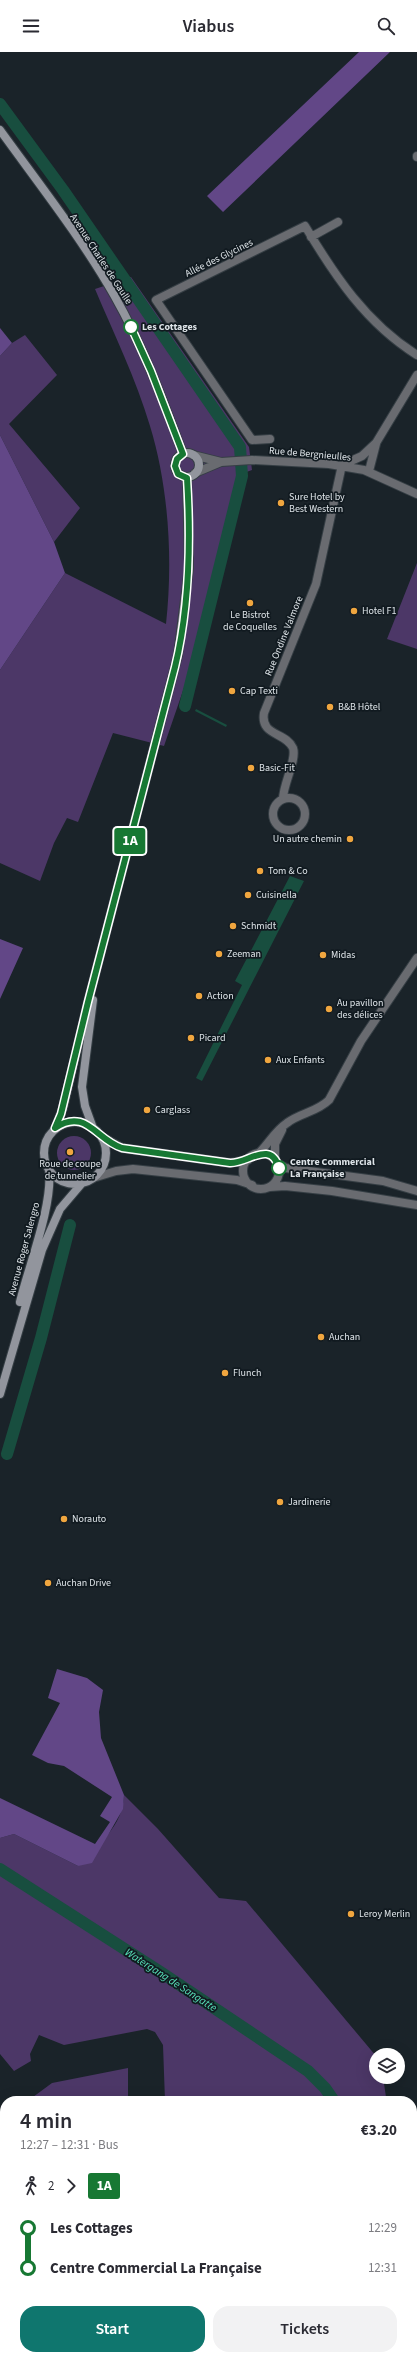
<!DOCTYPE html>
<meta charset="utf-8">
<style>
:root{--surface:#fff;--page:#f2f2f3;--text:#2b2b33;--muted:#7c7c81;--accent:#0f766e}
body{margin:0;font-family:"Source Sans 3",sans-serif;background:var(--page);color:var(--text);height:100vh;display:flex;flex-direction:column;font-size:15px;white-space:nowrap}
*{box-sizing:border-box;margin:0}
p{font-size:13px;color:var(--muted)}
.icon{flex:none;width:22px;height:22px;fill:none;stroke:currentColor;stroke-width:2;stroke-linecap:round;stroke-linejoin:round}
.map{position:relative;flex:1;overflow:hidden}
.panel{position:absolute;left:0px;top:2044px;width:417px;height:264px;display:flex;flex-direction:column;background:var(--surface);border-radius:16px 16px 0 0;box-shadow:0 4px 16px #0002}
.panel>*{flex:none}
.badge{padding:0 8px;border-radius:3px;font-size:14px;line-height:26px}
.controls{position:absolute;left:369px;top:1996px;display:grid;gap:8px}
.controls a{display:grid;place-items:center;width:36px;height:36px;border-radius:50%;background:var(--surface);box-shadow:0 4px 16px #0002;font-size:20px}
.map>.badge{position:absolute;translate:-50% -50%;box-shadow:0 0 0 2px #fff}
.legs{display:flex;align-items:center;gap:6px;height:44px;padding:0 20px;font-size:13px}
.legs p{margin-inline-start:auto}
.overview{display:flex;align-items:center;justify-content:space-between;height:68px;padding:0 20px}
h1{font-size:22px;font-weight:600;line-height:30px}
.primary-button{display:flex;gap:8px;margin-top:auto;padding:8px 20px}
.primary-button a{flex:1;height:46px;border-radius:16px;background:var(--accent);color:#fff;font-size:16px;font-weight:600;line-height:46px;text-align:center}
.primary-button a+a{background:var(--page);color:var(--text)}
ul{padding:0 20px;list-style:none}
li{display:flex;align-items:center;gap:14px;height:40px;font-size:15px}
li i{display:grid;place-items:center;width:6px;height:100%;margin:0 5px;background:currentColor}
li i::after{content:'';width:10px;height:10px;margin:-5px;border:3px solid;border-radius:50%;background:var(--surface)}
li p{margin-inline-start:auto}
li:first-child i{background:linear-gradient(#0000 50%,currentColor 0)}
li:last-child i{background:linear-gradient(currentColor 50%,#0000 0)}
header{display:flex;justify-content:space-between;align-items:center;height:52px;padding:0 20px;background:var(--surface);font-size:18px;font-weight:600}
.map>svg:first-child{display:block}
</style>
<header><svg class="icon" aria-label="menu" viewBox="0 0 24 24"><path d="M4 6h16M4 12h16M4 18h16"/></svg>Viabus<svg class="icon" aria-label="search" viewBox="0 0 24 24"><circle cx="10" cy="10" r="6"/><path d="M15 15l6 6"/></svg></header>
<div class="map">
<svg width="417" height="2308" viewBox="0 0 417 2308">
<rect width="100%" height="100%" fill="#1a2329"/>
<!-- green -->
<path fill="#4c3767" d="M131,225l118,170 3,23 -14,5 -51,204 -23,67 -51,-13 -35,89 -11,-4 -13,25 -14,38 -40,-18v-193l65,-97 101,51c7,-63 3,-136 -16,-198 -14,-47 -36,-92 -55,-137z
M25,283l32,40 -48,49 71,84 -26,34 -54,-107v-79l12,-13z
M417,511v86l-30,-10z
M57 1101a17 17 0 1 1 34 0a17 17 0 1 1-34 0Z
M124,1743l34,34 61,69 27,3 130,155v21h7l3,20 -6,4h-215l-2,-56 -8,-13 -8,-3 -83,16 -25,-10 -9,19 1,7 -17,10 -14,-17v-216l14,-4 64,32c20,-22 45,-39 46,-71z
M128,2016v33h-92l-3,-4 19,-14z
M0,2099l5,3v201h64l-4,5h-65z
M118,2303h276l1,5h-283z"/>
<!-- forest -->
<path fill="#624787" d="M359,0h31l-167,160 -16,-16z
M0,276l12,15 -12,13z
M0,383l54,107 11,31 -65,97z
M0,887l23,9 -23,51z
M57,1617l30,9 16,12 -4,22 2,26 23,57 -1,14 -31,54 -14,3 -64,-32 -14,4v-40l95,46 15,-22 -10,-6 12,-19 -48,-31 -16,-3 -16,-8 28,-52 -12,-5z"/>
<!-- water -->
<path fill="#184e3f" d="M196,657l31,16 -1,2 -31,-16z
M290,824l14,5 -102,200 -6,-3 46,-93 -7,-4z"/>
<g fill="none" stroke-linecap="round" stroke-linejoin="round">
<!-- canal -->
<path stroke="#184e3f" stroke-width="12" d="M0,52l63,86 177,257 2,29 -57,230
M7,1402l34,-116 29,-113
M0,1817l162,104 146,98 17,17 9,13
M404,2303l1,5"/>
<defs>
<path id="minor" d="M417,105v-1
M311,185l27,-15
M270,387l-18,1 -96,-140 149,-74c30,50 61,97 112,129
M193,403l28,7
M369,419l7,-27
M195,421l26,-11 31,-2 77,4 35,6 53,24
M273 762a16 16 0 1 1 32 0a16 16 0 1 1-32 0Z
M283,747c0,-15 14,-39 10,-51 -7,-16 -33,-12 -29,-35l52,-129 26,-119 20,-9 14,-13 41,-68
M259,1101c10,-10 16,-22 28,-30 13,-10 30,-11 42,-23l32,-59 56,-83
M275,1107v-15l7,-14"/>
<path id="tertiary" d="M102,1085l20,11 108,15 18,-3
M243 1119a18 18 0 1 1 36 0a18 18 0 1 1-36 0Z
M278,1112l8,4 97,13 34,10
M93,1126l23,-7 17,-2 104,11 15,5
M270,1135l15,-1 47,5 85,14"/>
<path id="secondary" d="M0,78c39,54 81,107 114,165 29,51 49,105 69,159
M175 413a12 12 0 1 1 24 0a12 12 0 1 1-24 0Z
M93,948l-11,87 3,19 8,22
M44 1101a31 31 0 1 1 62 0a31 31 0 1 1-62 0Z
M55,1077l8,-21 25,-106 90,-347 11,-87 -2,-91
M20,1250c9,-37 33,-97 29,-132
M0,1342l42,-144 18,-41 23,-27"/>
</defs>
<!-- minor casing -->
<use href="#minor" stroke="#353e44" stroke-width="10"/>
<!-- tertiary casing -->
<use href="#tertiary" stroke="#353e44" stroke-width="10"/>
<!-- secondary casing -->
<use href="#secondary" stroke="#353e44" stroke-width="10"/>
<!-- minor -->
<use href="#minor" stroke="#696b70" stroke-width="8"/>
<!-- tertiary -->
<use href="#tertiary" stroke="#696b70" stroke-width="8"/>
<!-- secondary -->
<use href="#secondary" stroke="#92959d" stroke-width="8"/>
</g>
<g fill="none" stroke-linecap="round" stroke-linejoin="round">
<defs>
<path id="line-1" d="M131,275l20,44 32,83 -6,5 -2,7 3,8 9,4c4,63 3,127 -12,189l-87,335 -27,112 -6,14c31,-21 41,12 67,20l108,15c17,1 41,-24 49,5"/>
</defs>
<!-- line-1 casing -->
<use href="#line-1" stroke="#fff" stroke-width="9"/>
<!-- line-1 -->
<use href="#line-1" stroke="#177833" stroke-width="6"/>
</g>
<!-- markers -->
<g fill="#fff" stroke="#177833" stroke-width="2">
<circle cx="131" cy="275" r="7"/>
<circle cx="279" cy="1116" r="7"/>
</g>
<g fill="#f0a63f" stroke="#111a20" stroke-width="1.5">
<circle cx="281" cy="451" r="4"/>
<circle cx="250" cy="551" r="4"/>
<circle cx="354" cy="559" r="4"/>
<circle cx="232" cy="639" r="4"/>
<circle cx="330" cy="655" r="4"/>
<circle cx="251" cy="716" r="4"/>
<circle cx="350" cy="787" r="4"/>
<circle cx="260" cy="819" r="4"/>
<circle cx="248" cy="843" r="4"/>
<circle cx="233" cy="874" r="4"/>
<circle cx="219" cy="902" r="4"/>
<circle cx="323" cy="903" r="4"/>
<circle cx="199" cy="944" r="4"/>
<circle cx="329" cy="957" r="4"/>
<circle cx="191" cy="986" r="4"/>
<circle cx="268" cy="1008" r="4"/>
<circle cx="147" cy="1058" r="4"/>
<circle cx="70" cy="1100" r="4"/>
<circle cx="321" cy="1285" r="4"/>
<circle cx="225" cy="1321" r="4"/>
<circle cx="280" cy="1450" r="4"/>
<circle cx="64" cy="1467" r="4"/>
<circle cx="48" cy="1531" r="4"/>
<circle cx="351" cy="1862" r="4"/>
</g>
<g text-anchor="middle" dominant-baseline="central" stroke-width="3.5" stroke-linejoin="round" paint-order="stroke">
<!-- street labels -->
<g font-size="10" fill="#dee4e8" stroke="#111a20">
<text transform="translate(219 206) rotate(-26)">Allée des Glycines</text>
<text transform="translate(101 207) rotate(57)">Avenue Charles de Gaulle</text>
<text transform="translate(310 402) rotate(5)">Rue de Bergnieulles</text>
<text transform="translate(284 584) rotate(-68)">Rue Ondine Valmore</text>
<text transform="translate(24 1197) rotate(-75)">Avenue Roger Salengro</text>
</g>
<!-- stop labels -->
<g font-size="10" font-weight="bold" fill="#dee4e8" stroke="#111a20" text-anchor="start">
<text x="142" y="275">Les Cottages</text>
<text x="290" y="1110">Centre Commercial<tspan x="290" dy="12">La Française</tspan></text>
</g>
<!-- poi labels -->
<g font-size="10" fill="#dee4e8" stroke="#111a20" text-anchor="start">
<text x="289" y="445">Sure Hotel by<tspan x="289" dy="12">Best Western</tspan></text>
<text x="362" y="559">Hotel F1</text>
<text x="250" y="563" text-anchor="middle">Le Bistrot<tspan x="250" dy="12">de Coquelles</tspan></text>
<text x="240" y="639">Cap Texti</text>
<text x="338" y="655">B&amp;B Hôtel</text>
<text x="259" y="716">Basic-Fit</text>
<text x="342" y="787" text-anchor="end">Un autre chemin</text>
<text x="268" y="819">Tom &amp; Co</text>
<text x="256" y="843">Cuisinella</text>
<text x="241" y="874">Schmidt</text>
<text x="227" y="902">Zeeman</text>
<text x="331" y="903">Midas</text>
<text x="207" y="944">Action</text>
<text x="337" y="951">Au pavillon<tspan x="337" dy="12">des délices</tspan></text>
<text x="199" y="986">Picard</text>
<text x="276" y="1008">Aux Enfants</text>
<text x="155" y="1058">Carglass</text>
<text x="70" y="1112" text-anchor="middle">Roue de coupe<tspan x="70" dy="12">de tunnelier</tspan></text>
<text x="329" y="1285">Auchan</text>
<text x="233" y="1321">Flunch</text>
<text x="288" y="1450">Jardinerie</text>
<text x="72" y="1467">Norauto</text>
<text x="56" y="1531">Auchan Drive</text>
<text x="359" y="1862">Leroy Merlin</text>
</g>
<!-- water labels -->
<g font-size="11" font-style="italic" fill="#58e3ba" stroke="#111a20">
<text transform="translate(171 1928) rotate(33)">Watergang de Sangatte</text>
</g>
</g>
</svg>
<div class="controls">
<a><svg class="icon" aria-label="layers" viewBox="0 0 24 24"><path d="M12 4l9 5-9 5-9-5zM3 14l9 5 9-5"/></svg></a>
</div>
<b class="badge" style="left:130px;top:789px;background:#177833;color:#fff">1A</b>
<section class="panel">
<div class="overview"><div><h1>4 min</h1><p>12:27 – 12:31 · Bus</p></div><b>€3.20</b></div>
<div class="legs"><svg class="icon" aria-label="walk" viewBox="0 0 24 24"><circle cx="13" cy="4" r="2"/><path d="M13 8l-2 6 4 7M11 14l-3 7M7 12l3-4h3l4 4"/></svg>2<svg class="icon" aria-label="forward" viewBox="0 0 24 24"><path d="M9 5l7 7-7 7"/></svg><b class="badge" style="background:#177833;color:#fff">1A</b></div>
<ul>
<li><i style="color:#177833"></i><b>Les Cottages</b><p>12:29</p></li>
<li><i style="color:#177833"></i><b>Centre Commercial La Française</b><p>12:31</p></li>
</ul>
<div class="primary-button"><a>Start</a><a>Tickets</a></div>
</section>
</div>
